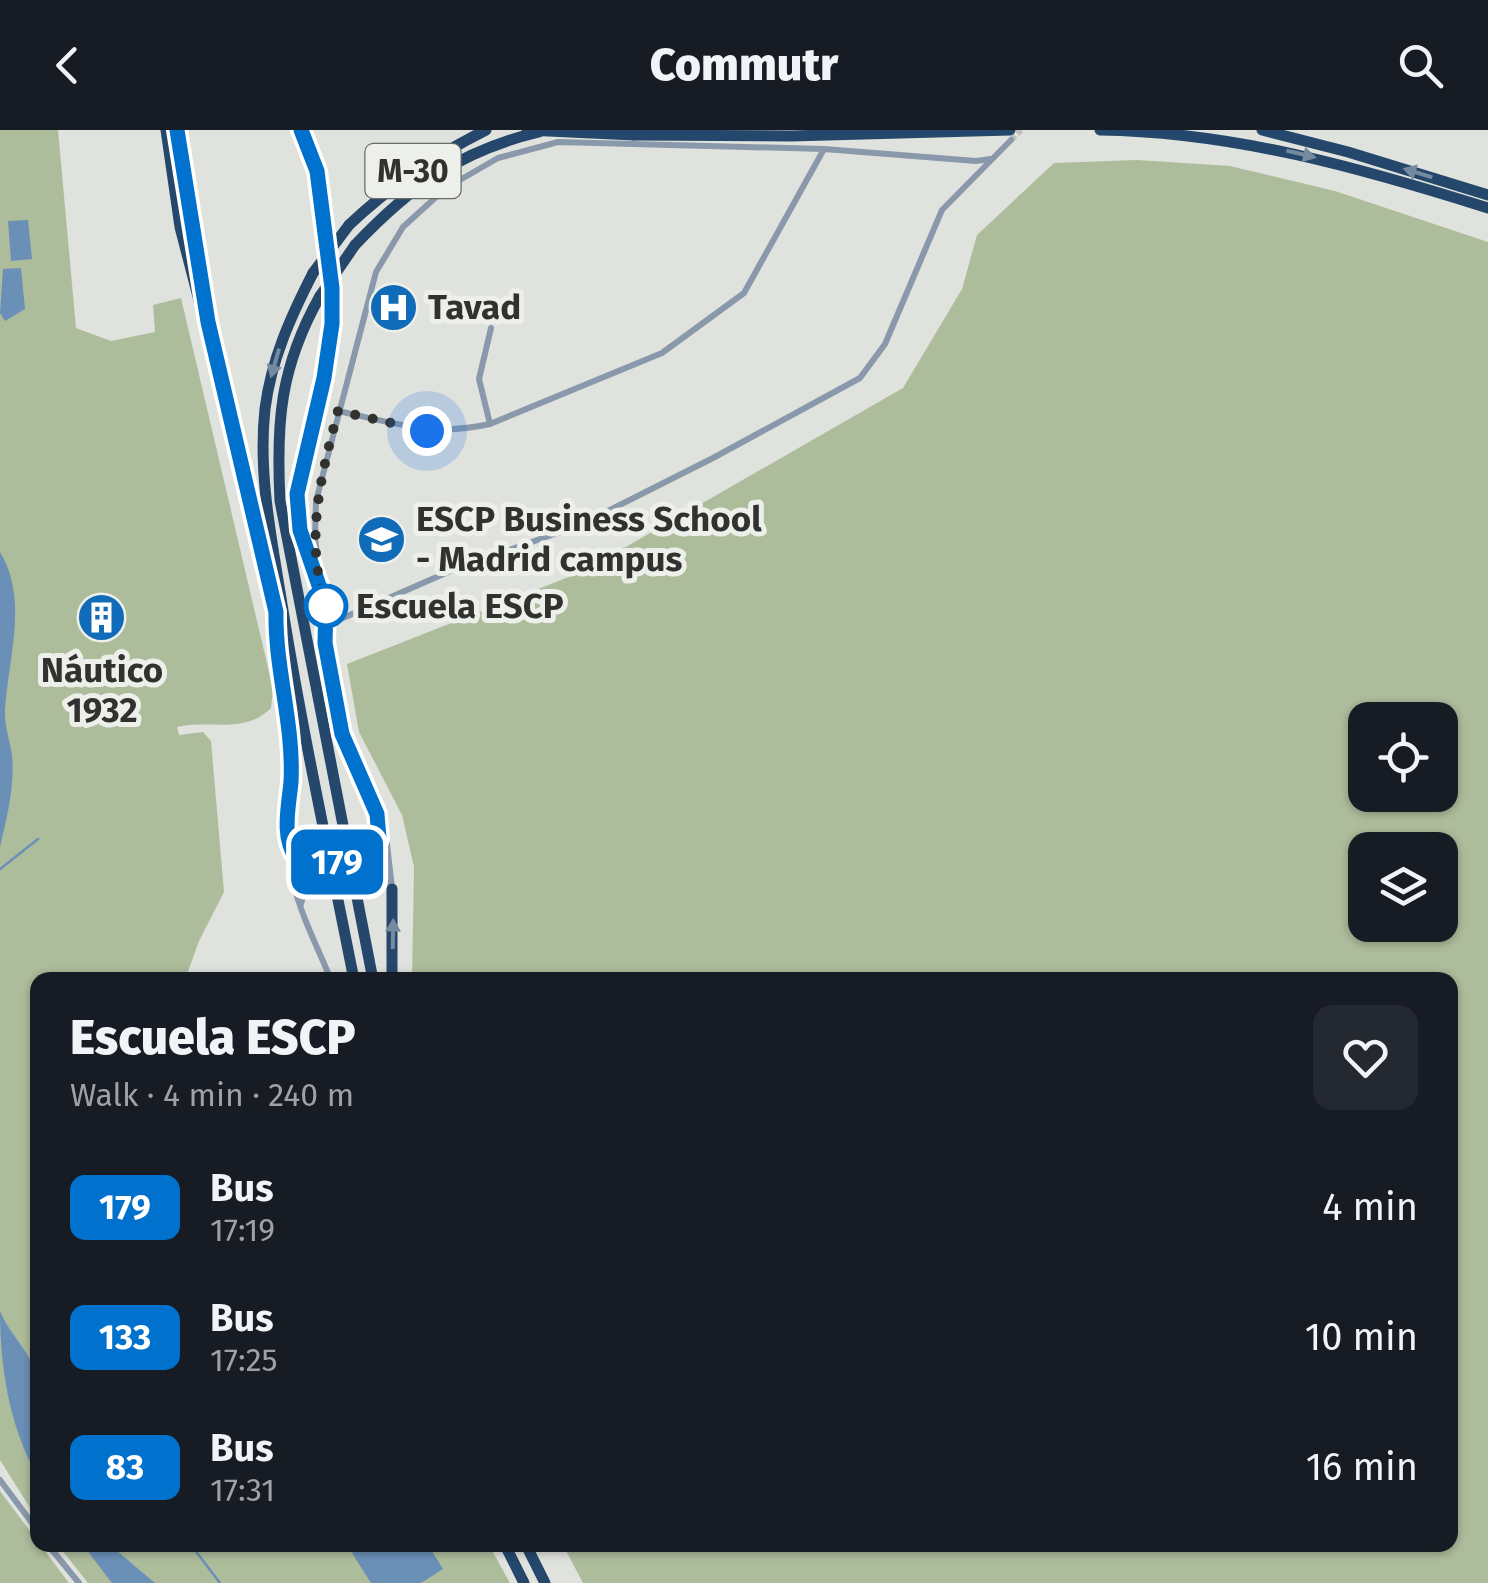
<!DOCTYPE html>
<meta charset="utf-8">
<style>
:root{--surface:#171b24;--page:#242831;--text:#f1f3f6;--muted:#9ea1a6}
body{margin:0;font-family:"Fira Sans",sans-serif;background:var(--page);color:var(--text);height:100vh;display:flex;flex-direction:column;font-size:38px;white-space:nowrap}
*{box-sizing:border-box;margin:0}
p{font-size:32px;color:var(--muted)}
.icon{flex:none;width:55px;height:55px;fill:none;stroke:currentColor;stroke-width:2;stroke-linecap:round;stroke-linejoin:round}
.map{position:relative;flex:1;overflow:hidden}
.panel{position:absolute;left:30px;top:842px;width:1428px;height:580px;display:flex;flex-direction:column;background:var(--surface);border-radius:20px;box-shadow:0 2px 8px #0004}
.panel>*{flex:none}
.badge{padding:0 20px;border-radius:15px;font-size:35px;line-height:65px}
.tools{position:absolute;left:1348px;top:572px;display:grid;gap:20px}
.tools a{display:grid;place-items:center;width:110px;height:110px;border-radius:20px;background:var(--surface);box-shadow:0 2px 8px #0004;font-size:50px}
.you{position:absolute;width:50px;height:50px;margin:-25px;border:8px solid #fff;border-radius:50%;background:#1a73e8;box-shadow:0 0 0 15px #1a73e833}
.map>.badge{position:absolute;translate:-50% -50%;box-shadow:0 0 0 5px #fff}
.round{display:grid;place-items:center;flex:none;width:105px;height:105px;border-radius:20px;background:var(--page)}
.head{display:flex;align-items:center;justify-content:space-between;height:170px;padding:0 40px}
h1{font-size:48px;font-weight:800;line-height:75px}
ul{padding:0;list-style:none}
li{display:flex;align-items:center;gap:30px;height:130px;padding:0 40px}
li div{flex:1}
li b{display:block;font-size:38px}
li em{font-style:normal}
li .badge{min-width:110px;font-weight:700;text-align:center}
header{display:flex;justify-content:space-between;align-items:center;height:130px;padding:0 40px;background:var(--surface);font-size:45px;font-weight:800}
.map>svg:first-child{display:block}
</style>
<header><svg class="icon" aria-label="back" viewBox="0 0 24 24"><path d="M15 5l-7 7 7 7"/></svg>Commutr<svg class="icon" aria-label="search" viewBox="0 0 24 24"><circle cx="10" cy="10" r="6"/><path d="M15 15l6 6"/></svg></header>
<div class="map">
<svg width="1488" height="1453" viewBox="0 0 1488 1453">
<rect width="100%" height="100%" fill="#e0e2dd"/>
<!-- green -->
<path fill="#adbc9b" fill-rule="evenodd" d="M0,0h58l18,198 35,13 44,-9 -2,-27 28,-7 92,391 -2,19c-27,27 -62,11 -94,19l2,8 24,-3 8,9 13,151 -25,49 -14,39h-147l-1,539 -37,-59z
M1137,30l93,6 105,25 153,51v1341h-905l-20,-38h887v-565h-1038l2,-113 -12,-52 -43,-83 -12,-68 237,-93 319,-183 59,-99 15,-54 77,-72zM1440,590v75h-75v-75zM1440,720v75h-75v-75z
M0,1361l69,92h-69z
M58,1415h431l21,38h-422z"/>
<!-- water -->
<path fill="#6b90b8" d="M28,90l4,39 -21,2 -3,-40z
M21,138l4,41 -20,12 -5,-8 3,-44z
M0,422c29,48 8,106 5,158 -1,15 5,30 7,45 3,31 -5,62 -12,92z
M0,1181c9,23 32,42 38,68 5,28 0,67 -1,96 -28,-49 -37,-109 -37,-164z
M83,1415h27l45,38h-43z
M366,1415h62l15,24 -22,14h-50l-19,-30z"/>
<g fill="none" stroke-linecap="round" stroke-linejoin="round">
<!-- stream -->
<path stroke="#6b90b8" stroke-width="2.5" d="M0,739l38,-30
M191,1415l29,38"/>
<!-- minor-tunnel -->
<path stroke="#bdbfba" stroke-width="6" stroke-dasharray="6 3" stroke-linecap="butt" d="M1011,10l10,-10"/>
<!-- minor -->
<path stroke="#8999ab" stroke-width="6" d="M338,281c56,12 94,26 152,13l172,-71 82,-60 80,-144
M490,294l-11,-45 12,-51
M300,399l42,204 45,111 5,44
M321,460l5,16 1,21
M322,463l-7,-55 1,-37 60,-229 27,-45 43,-39 52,-30 60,-16 266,7 152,12 15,-2
M276,483c-1,36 9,70 12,106 5,49 -5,98 2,146 5,40 26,78 41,115
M327,495l128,-56 125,-44 133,-67 147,-80 25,-34 57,-134 69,-70
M290,719l6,8 19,8
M372,722l7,-11v-11
M375,737l15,16
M301,774l4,-17 12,-10
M0,1350l38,51
M48,1415l31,38"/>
<!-- tertiary -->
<path stroke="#8999ab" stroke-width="8" d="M177,0l28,173
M230,290l46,193
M297,364c9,-51 26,-100 33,-151 9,-72 -3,-147 -29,-213"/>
<!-- motorway -->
<path stroke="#25476b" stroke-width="11" d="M166,0l14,97 50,193
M1100,0c134,2 261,38 388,78
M1262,0l86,22 140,43
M634,5l157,1 219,-6
M349,95c42,-40 85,-69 137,-95
M355,115c55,-58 104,-94 184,-113
M313,143c-22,43 -42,87 -48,136 -7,63 6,127 16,189 20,128 48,255 73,382
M320,166c-40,71 -44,126 -40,205l93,479
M295,415l2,-51
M392,759v91
M505,1415l19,38
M526,1415l19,38"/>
<!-- minor-bridge -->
<path stroke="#8999ab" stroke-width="6" d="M315,735l46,-8 11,-5
M317,747l58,-10"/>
<!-- motorway-bridge -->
<path stroke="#25476b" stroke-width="11" d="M527,0l107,5
M313,143l36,-48
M320,166l35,-51"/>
</g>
<!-- one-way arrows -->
<defs><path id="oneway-solid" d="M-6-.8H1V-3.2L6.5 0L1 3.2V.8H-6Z" transform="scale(2.5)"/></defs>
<g fill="#758a9e">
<use href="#oneway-solid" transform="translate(1301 24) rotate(13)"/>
<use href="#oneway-solid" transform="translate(1418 43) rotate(-163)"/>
<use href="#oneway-solid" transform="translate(275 233) rotate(106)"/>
<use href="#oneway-solid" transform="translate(393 804) rotate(-89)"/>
</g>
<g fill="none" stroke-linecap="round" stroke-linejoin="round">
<defs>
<path id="line" d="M177,0l31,192 68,290c-1,57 18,112 15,170 -2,23 -10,55 5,75 22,14 60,6 80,-9l3,-10 -2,-24 -35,-80 -17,-91 1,-37 -26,-76 -3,-36 27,-116 8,-54v-36l-15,-117 -16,-41"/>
</defs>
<!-- line casing -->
<use href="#line" stroke="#fff" stroke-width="22"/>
<!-- line -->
<use href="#line" stroke="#0072ce" stroke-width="15"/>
<!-- walk -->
<path stroke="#313230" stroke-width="10" stroke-dasharray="0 18" d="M326,476c-22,-66 -5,-130 12,-195l89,20"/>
</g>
<!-- icons -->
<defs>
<symbol id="hospital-disc" viewBox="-11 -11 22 22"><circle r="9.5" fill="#106bb8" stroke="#edefea"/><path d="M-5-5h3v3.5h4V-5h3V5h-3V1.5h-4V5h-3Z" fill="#fff"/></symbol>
<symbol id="university-disc" viewBox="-11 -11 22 22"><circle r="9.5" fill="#106bb8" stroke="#edefea"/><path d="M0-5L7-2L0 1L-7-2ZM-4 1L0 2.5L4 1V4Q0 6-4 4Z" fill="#fff"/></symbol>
<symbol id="building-disc" viewBox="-11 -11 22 22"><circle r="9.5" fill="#106bb8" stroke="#edefea"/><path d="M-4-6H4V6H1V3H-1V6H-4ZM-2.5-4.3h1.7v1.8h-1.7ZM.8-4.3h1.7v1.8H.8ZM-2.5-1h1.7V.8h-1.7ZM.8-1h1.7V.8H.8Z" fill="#fff"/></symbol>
</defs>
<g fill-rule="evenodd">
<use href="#hospital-disc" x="366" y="150" width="55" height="55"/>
<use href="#university-disc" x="354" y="382" width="55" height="55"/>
<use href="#building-disc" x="74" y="460" width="55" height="55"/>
</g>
<!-- markers -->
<circle fill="#fff" stroke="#0072ce" stroke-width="5" cx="326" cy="476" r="20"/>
<g text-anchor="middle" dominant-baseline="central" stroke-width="10" stroke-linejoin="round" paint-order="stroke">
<!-- shield labels -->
<rect fill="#edefea" stroke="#696b68" stroke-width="2.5" x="365.5" y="14" width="95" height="54" rx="8"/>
<g font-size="32" font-weight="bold" fill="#313230">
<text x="413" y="41">M-30</text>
</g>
<!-- poi labels -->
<g font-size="35" font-weight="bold" fill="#313230" stroke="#edefea" text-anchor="start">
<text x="428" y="177">Tavad</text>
<text x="416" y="389">ESCP Business School<tspan x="416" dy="40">- Madrid campus</tspan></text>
<text x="102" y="540" text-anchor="middle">Náutico<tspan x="102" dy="40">1932</tspan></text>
</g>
<!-- stop labels -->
<g font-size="35" font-weight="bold" fill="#313230" stroke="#edefea" text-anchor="start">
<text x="356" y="476">Escuela ESCP</text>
</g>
</g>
</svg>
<div class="tools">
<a><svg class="icon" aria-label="locate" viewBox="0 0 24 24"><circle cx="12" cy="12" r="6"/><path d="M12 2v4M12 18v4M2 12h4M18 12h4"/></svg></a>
<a><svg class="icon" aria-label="layers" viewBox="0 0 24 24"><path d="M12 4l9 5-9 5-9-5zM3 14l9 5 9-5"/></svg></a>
</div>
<div class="you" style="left:427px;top:301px"></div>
<b class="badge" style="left:337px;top:732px;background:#0072ce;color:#fff">179</b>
<section class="panel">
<div class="head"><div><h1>Escuela ESCP</h1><p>Walk · 4 min · 240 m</p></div><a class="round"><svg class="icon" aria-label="heart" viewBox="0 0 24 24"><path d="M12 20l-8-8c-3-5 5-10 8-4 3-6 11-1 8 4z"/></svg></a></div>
<ul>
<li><span class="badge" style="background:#0072ce;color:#fff">179</span><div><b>Bus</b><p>17:19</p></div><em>4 min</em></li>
<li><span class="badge" style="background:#0072ce;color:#fff">133</span><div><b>Bus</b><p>17:25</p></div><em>10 min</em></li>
<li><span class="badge" style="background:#0072ce;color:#fff">83</span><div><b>Bus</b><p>17:31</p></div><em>16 min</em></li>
</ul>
</section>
</div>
